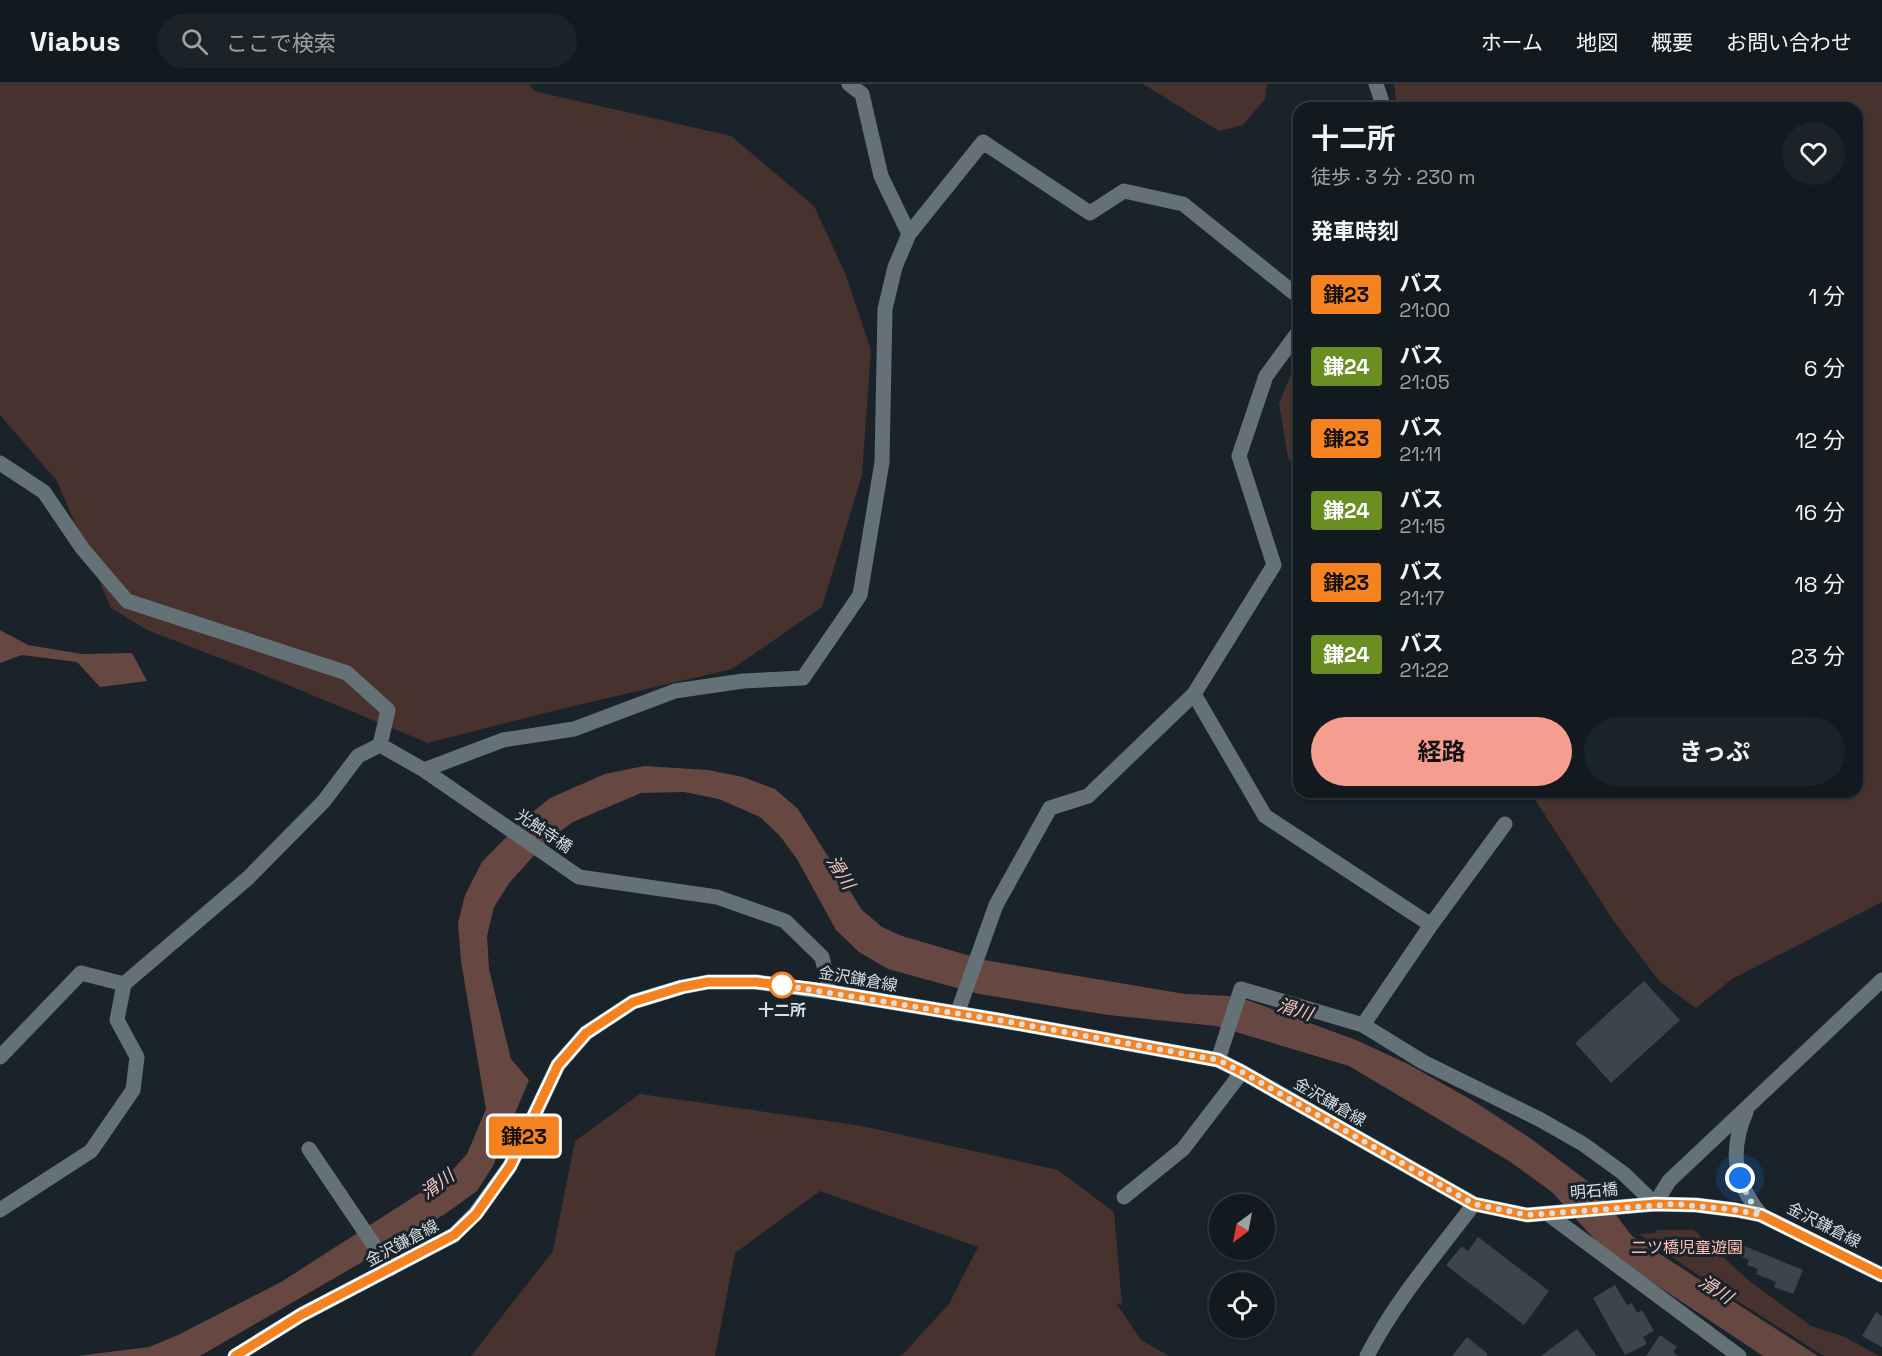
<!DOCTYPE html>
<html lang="ja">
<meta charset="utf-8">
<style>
:root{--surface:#131a1f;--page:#1c2328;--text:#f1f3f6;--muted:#9da1a4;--line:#32383d;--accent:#f59d8e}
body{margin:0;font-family:"Space Grotesk","Noto Sans JP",sans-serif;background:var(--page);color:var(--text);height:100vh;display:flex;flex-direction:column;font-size:22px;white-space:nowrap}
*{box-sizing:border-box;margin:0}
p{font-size:20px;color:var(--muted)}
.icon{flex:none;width:33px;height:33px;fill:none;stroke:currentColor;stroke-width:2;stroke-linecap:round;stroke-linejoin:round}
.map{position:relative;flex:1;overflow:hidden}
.side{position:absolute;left:1293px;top:18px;width:570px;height:696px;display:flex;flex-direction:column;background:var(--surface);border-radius:18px;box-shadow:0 2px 4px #0004,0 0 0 2px var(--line)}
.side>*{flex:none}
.badge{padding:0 12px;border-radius:4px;font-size:21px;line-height:39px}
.needle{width:39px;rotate:212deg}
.tools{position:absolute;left:1209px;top:1110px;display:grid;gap:12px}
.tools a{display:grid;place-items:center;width:66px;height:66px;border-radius:50%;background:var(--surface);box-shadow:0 2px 4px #0004,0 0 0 2px var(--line);font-size:30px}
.you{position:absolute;width:30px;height:30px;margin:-15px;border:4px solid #fff;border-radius:50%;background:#1a73e8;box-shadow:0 0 0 9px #1a73e833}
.map>.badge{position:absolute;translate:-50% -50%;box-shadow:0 0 0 3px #fff}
h2{padding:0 18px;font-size:22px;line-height:54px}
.round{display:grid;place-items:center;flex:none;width:63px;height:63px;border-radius:32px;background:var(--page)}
.summary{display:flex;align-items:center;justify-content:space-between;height:102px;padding:0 18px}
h1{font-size:28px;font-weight:700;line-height:45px}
.button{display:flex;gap:12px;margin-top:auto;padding:12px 18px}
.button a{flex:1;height:69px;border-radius:36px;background:var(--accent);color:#111;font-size:24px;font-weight:700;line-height:69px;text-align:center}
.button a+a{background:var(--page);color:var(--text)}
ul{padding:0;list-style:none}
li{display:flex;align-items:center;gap:18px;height:72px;padding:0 18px}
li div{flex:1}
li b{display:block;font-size:22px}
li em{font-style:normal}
li .badge{min-width:66px;font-weight:700;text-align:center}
header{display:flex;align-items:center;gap:36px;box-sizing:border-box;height:84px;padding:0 30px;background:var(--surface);border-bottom:2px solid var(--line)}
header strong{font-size:28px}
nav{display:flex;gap:33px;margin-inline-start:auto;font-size:21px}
.search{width:420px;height:54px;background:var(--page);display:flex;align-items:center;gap:15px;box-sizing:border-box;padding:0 21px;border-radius:33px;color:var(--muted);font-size:22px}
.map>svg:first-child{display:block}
</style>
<header>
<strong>Viabus</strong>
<div class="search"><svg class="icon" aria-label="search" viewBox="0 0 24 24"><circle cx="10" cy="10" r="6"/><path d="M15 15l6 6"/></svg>ここで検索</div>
<nav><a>ホーム</a><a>地図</a><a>概要</a><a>お問い合わせ</a></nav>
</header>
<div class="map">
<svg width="1882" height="1272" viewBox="0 0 1882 1272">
<rect width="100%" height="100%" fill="#192329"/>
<!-- green -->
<path fill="#48322e" d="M0,0h529l5,7 197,45 83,70 31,67 26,77 -9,125 -40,132 -90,62 -175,41 -129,33 -174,-72 -107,-41 -36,-22 -54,-127 -57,-66z
M1143,0h124l-2,15 -22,26 -24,6z
M1394,0h488v818l-150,77 -36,29 -37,-27 -46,-61 -83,-128h327v-684h-460z
M1299,271v119l-11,-17 -9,-54z
M640,1010l222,32 196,44 56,42 8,93 -6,-2 25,37 28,16h-268l48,-52 29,-57 -158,-56 -85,62 -20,103h-244l82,-105 22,-110z
M1657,1146h37l54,50 63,46 34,11 34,19h-55l-110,-70 -75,-52 16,-1z"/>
<!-- water -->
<path fill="#674742" d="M0,546l28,15 54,9 50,-1 15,28 -47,6 -23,-25 -55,-7 -22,8z
M644,682l64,4 35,7 32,12 23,20 64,101 20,17 20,9 82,24 201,34 45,2 20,5 106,39 52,24 67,38 55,36 64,48 38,50 186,120h-55l-129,-86 -39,-30 -43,-48 -43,-31 -160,-95 -133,-40 -108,-11 -129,-21 -91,-25 -29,-17 -23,-22 -39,-71 -17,-23 -20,-19 -41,-18 -35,-7 -43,1 -68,29 -26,19 -37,41 -16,25 -7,29 2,33 22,90 18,21 -36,86 -16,25 -32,23 -245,142h-123l72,-9 29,-12 103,-53 167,-107 19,-21 19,-45 -25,-148 -3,-38 7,-28 17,-33 40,-41 28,-23 55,-24z"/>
<!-- building -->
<path fill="#3a464c" d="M1644,897l36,39 -69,63 -36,-40z
M1478,1153l71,54 -25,34 -78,-60 16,-19 6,5z
M1735,1158l68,28 -10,24 -19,-7 2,-5 -20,-8 2,-5 -11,-4 2,-5 -19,-8z
M1615,1201l12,20 5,-2 5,10 5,-3 12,21 -11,6 4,7 -22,11 -32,-57z
M1876,1228l6,4v31l-20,-11z
M1577,1245l20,27h-56z
M1660,1251l17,12 -4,5 5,4h-32z
M1467,1253l21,17 -2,2h-34z"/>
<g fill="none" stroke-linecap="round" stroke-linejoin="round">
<!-- minor -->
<path stroke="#647177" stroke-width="15" d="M1376,0l8,24
M909,150l74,-92 107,71 34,-22 59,13 116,93
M0,379l44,29 38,56 45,53 220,72 41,37 -8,35
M1194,610l71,122 166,109
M424,686l79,-30 71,-11 101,-38 68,-10 60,-3 57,-83 22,-133 3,-153 10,-42 14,-33 -28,-58 -19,-82 -13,-10
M957,930l39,-109 54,-97 38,-12 106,-102 80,-129 -35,-109 27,-80 33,-45
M1363,941l60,37 116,57 44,25 40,29 32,31 14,-23 213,-201
M0,973l81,-84 43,11
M1218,976l23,-71 122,36 68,-100 74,-101
M1746,1028c-17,40 -12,69 15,103
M309,1065l81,120
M1124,1113l59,-48 59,-77
M0,1126l91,-59 42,-61 4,-33 -20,-37 7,-36 124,-106 76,-77 34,-45 22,-11 44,25 155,107 138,20 68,24 37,36 8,35
M1548,1130l191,142
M1367,1272c28,-55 70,-103 107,-152"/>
<!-- major -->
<path stroke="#68a5c2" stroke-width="15" d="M235,1272l66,-41 153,-80 22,-22 34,-47 48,-101 28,-32 47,-31 49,-15 26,-5h48l74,10 174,29 214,39 24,12 232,132 53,11 128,-11 41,1 40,5 25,5 121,60"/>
</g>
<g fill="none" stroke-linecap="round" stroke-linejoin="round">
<defs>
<path id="line" d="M235,1272l66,-41 153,-80 22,-21 34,-48 48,-101 28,-32 47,-31 49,-15 26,-5h48l56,7 192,32 214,39 24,12 232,132 53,11 128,-11 41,1 40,5 25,5 121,60"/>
</defs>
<!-- line casing -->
<use href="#line" stroke="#fff" stroke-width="14"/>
<!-- line -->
<use href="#line" stroke="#f58220" stroke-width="9"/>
<!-- walk -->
<path stroke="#d7dee2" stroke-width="6" stroke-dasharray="0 10.8" d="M782,901l-8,-1 230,37 214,39 24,12 232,132 53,11 148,-11 61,6 25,5 -12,-16 -9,-21"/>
</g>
<!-- markers -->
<circle fill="#fff" stroke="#f58220" stroke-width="3" cx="782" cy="901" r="12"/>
<g text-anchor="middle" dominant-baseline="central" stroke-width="6" stroke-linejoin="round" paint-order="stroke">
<!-- street labels -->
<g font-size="16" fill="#d7dee2" stroke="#192329">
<text transform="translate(544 747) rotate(34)">光触寺橋</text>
<text transform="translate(858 895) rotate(10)">金沢鎌倉線</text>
<text transform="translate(1330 1018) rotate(30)">金沢鎌倉線</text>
<text transform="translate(1594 1107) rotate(-5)">明石橋</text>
<text transform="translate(1824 1141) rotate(27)">金沢鎌倉線</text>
<text transform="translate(402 1159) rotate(-28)">金沢鎌倉線</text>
</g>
<!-- stop labels -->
<g font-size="16" font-weight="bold" fill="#d7dee2" stroke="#192329">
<text x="782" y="926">十二所</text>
</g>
<!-- park labels -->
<g font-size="16" fill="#ffc0b4" stroke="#192329">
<text x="1687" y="1163">二ツ橋児童遊園</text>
</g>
<!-- water labels -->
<g font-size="18" font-style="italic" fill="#f7c5bb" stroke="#192329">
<text transform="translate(841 788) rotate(58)">滑川</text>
<text transform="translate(1295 925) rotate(17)">滑川</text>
<text transform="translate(437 1100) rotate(-37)">滑川</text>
<text transform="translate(1716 1205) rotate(33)">滑川</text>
</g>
</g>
</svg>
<div class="tools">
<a><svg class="needle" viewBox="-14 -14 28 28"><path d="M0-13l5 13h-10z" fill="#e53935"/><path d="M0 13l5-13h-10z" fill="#9da1a4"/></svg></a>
<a><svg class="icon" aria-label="locate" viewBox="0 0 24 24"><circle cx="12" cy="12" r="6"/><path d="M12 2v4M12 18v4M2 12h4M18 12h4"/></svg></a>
</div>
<div class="you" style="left:1740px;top:1094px"></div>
<b class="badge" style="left:524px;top:1052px;background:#f58220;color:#111">鎌23</b>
<section class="side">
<div class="summary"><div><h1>十二所</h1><p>徒歩 · 3 分 · 230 m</p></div><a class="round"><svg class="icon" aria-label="heart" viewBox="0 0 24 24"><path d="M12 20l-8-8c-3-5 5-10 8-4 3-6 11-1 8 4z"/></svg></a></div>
<h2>発車時刻</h2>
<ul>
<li><span class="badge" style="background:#f58220;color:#111">鎌23</span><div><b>バス</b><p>21:00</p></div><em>1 分</em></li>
<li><span class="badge" style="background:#6b8e23;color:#fff">鎌24</span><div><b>バス</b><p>21:05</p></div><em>6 分</em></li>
<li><span class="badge" style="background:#f58220;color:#111">鎌23</span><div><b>バス</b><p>21:11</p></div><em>12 分</em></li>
<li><span class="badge" style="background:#6b8e23;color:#fff">鎌24</span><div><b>バス</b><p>21:15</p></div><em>16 分</em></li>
<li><span class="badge" style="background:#f58220;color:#111">鎌23</span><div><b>バス</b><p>21:17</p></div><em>18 分</em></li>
<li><span class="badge" style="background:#6b8e23;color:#fff">鎌24</span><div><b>バス</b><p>21:22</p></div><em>23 分</em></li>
</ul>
<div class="button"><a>経路</a><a>きっぷ</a></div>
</section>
</div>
